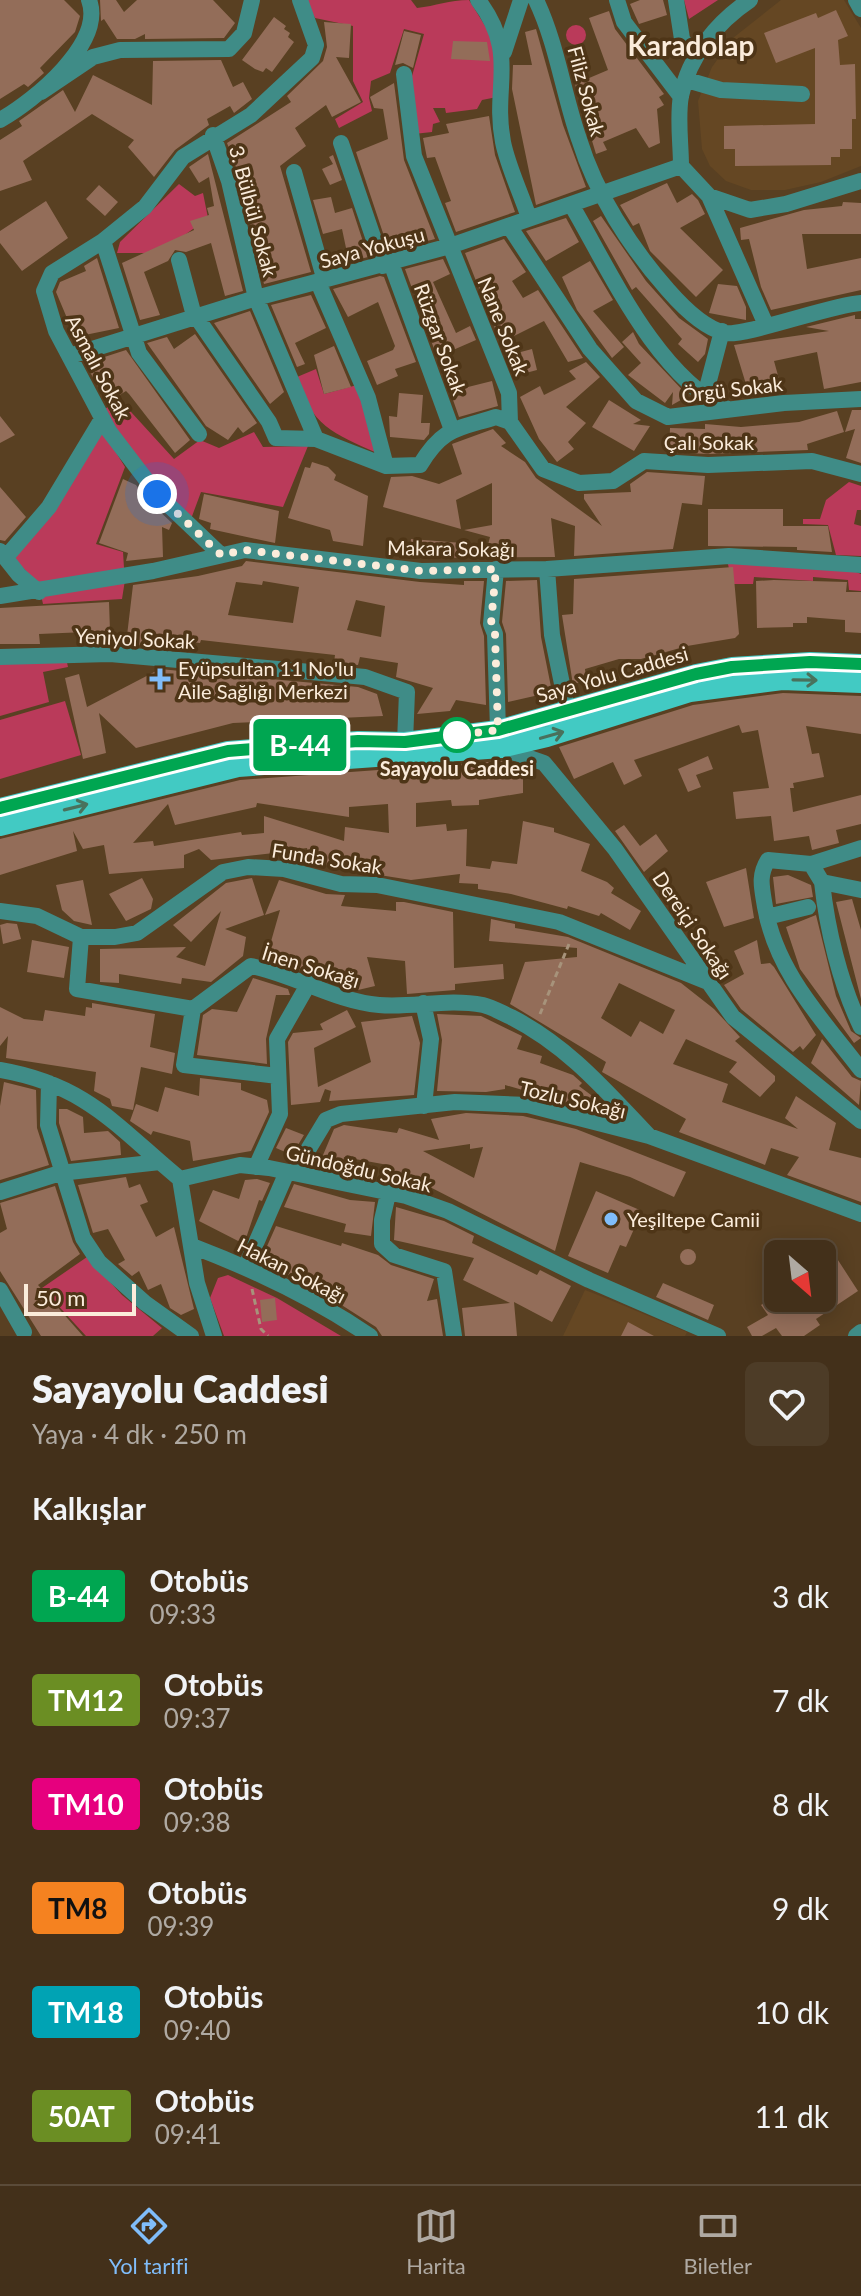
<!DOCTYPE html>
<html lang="tr">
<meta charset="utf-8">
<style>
:root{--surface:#43301a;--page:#4d3c27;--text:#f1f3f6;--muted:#afa9a2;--line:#5b4b39;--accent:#80bdfa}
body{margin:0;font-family:Lato,sans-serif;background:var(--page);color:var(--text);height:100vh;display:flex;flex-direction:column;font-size:30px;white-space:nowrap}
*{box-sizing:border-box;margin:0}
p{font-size:26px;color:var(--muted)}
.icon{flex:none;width:44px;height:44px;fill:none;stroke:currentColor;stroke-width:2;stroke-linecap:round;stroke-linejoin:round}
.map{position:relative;height:1336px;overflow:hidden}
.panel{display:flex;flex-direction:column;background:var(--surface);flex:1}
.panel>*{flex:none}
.badge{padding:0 16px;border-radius:6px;font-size:28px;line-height:52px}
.needle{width:52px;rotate:152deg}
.buttons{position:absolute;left:764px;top:1240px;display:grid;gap:16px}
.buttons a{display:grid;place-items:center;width:72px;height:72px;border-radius:12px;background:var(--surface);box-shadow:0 4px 20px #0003,0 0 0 2px var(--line);font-size:40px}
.scale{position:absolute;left:24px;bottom:20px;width:112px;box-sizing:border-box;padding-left:8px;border:4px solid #fbecdb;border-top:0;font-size:22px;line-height:28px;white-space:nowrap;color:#fbecdb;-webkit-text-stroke:6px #4e3517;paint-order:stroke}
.you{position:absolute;width:40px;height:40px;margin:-20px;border:6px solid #fff;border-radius:50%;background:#1a73e8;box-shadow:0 0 0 12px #1a73e833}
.map>.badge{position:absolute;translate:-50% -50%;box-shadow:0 0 0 4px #fff}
h2{padding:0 32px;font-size:30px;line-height:72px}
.round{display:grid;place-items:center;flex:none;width:84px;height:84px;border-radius:12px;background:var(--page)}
.headline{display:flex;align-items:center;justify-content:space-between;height:136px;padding:0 32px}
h1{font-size:38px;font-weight:800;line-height:60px}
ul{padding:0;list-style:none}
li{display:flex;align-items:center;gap:24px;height:104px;padding:0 32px}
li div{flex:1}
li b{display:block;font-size:30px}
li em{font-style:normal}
li .badge{min-width:88px;font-weight:700;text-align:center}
.tabs{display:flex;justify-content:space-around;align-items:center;height:112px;border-top:2px solid var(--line);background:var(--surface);font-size:22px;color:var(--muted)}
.tabs a{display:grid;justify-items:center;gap:4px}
.tabs .on{color:var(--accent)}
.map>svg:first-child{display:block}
</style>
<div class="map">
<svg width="861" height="1336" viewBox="0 0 861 1336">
<rect width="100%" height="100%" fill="#594022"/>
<!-- built -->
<path fill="#654723" d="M781,0h63l17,28v138l-40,16 -36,8h-34l-25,-9 -16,-15 -8,-17 -4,-48 14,-34 21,-29z
M585,1290l18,7 84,35 -2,4h-122z"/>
<!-- green -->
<path fill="#ba3a5a" d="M305,0h106l6,8c19,-2 32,-8 52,-8l30,48 -2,49 -15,3 -5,9 -31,4 -1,-5h-12l7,14 -7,2 -1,8 -18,2 -4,-51 14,-49 -20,-5 -14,44 -19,8 -2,17 3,13 -33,17 -4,-9 28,-17 -10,-21v-55l-38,-8z
M684,0h34l-29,19z
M566 35a10 10 0 1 1 20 0a10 10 0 1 1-20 0Z
M179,184l16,12 8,-3 5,25 -48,35h-43l3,-11z
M316,369l8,25 33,-9 20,68c-43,-19 -67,-28 -80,-76z
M121,401l53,58 26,-19 19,8 35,-16 9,15 45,-1 -25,61 -82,-15 -10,27 -30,-29 -59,-80z
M101,428l24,39 -29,77 27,8 1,16 -85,17 -28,-30z
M849,482l12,4v24h-4l-3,14 7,2v30l-25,-1 -8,-30 -25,-1v-5h17l6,-19z
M727,559l112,6 22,9v17l-12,-1 -1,-10 -35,-3v4l-59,-4 -1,7h-21z
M125,580l-3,19 -79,5 -2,-9z
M66,658l2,9 -25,5 6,30 -49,14v-52z
M65,701l16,54 -81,24v-59z
M87,1257l35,38 40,33 -9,8h-67l-44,-48z
M228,1275l49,23 64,38h-117l-14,-38 8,-20z"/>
<!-- building -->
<path fill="#936d59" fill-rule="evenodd" d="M0,0h64l16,16 -5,16 -35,36 4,5 -16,14 -4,-3 -24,15z
M100,0h16l8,12 13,-12h76l22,23 -11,15 -79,1v-5l-10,5h-18l-13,-20 -3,2z
M640,0h23l4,15 -28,9 -9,-20z
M836,10l12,26 -10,4 2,25 15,-1 1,55h-4v30h-12v8h-9v8l-96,1v-17h-11v-23l91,-2v-76l-39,15 -12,-30 52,-20 2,5z
M609,11l6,18 49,65 -5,3 5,8 -7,4 3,34 -11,5 -13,-20 -33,14 4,8 -11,4 -21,-70 33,-14 -19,-52z
M274,17l12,9 -2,3 6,4 -2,4 6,5 -22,30 -6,-4 -3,4 -8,-3 -13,-9z
M324,22l27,2 -2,34 -13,-1 25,45 -29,15 -6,-12 -31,23 11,18 -26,20 31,106 -47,12 -24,-106 -13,-35 64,-41 -4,-6 36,-35 4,-14z
M536,29l27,96 23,62 -50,18 -24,-116 1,-24h19l-7,-33z
M404,31l17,4 -8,33 -10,-5 -8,2z
M453,41l34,1 3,19 -39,-2z
M221,60l12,27 10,-5 9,17 -18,14 -4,-7 -23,13 2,6 -34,25 -21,27 -26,-30 6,-7 -42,-26 -69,47 9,19 -32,11v-51l22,-14 -3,-5 44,-31 12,22 18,-37 59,30 1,-44z
M394,83l10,77 31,79 -46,12 -33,-99 32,-13 -5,-30 -9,-1 -4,-11z
M489,116l6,39 20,57 -59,20 -11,-29 6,-2 -16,-44 -8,1 -4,-20 26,-5 -3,-9z
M208,154l35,137 -18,5 -14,-53 -25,9 -11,-2 -7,11 -24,11 16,43 -20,5 -18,-57 72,-33 -4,-9 19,-6 -2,-7 7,-2 -5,-29 -10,6 -10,-16z
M333,155l9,25 -12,5 -8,-16 11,-5 -4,-7z
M667,183l10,20 15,-9 6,6 7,14 -25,14 43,42 -27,27 -46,-46 -11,-28 -6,3 -13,-21z
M99,185l19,17 -13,14 -19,-17z
M331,197l4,16 17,-5 16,49 -19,5 -7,-33 -19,5 -10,-34z
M46,201l22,37 -46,33 -22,-28v-12z
M843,202l18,1v31h-59l5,35 54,-11v32l-90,20 -10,-23 -12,-48 -8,1 -1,-12 64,-18 38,-4z
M601,216l45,65 33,37 29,21 -3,15 -7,8 -20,-18 4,-5 -46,-52 -4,3 -39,-69z
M566,218l13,24 -33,19 -20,-30z
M504,239l22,33 -14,9 11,17 15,-8 45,68 -15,4 -24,-41 -40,20 -8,-10 -5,-13 8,-4 -14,-26 -5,3 -15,-38z
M97,258l22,70 -44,9 -19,-45 4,-10 26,-11 -2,-5z
M443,259l7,15 -17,8 23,51 14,-7 6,14 -39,17 -32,-88z
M590,261l23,39 -20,11 31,36 -12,11 -35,-48 -15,-33z
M380,276l4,1 32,85 -21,7 3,7 -21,9 -10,-24 26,-11 2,-4 -17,-44 -30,15 -15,-28z
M718,284l19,2 9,21v13l-37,-7z
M311,295l15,33 -31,15 10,21 -8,3 -26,-62z
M250,311l34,81 -14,12 -56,-81z
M855,315v4h6v63l-37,7 -7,-37 -43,9 8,29 -33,4 -15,-49 95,-14 -23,-4z
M633,332l6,12 49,52 -16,9 1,-13 -8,11 -37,-28 13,-12 -19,-21z
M195,334l62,89 -14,10 -5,-6 -10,13 -22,-14 -59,-83 20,-6 7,12z
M334,346l17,41 -27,7 -10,-39z
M532,349l5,21 -15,4 -5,-21z
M126,350l64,90 -15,13 -46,-59 -3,-3 -19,12 -17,-31 7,-3 -5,-8z
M586,362l14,15 -34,30 20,16 -18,19 6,7 -17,13 -18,-23 -19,-42 20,-11 4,9 32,-16 -7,-8z
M492,381l6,25 -39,11 -7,-20 14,-3 -2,-6z
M399,393l24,2 -2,28h9l-1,11 -5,6 -34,-3 -1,-21 8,1z
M609,400l32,20 -8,4 17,2 -16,25 -42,-24z
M852,410h9v53l-15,-5 9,-29 -10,3z
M837,411l7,21 -37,12 1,6 -100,4 -39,-2 1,-24 35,1v-5l36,3 58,-5z
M0,416l15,19 -15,8z
M493,429l13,14 -5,3 24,16 11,16 66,48 -18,-27v-5l47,-2 -1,-8 17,-12 58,4 -3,29 -20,-2 -9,46 -99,7 1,-30 -24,-8 4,39 -146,1 2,-19 77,6 2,-8 -26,-7 28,-5v-42l-36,17 5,29 -78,-22 8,-30 21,-1 27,8 23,-10 -10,-30z
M312,462l16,5 8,8 -2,5 34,16 -5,50 -30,-5 -3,-11 -42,-12 17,-51 5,1z
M123,479l13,6 9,12 -2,5 12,5 17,16 -3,7 -7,-3 1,30 -37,4 2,-8 -29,-10z
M0,487l26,30 -21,24 -5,-1z
M204,494l75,17 -4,32 -65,-14 1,-6 -12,-4z
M708,509h75v17h45l4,26 -35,-2v-3l-89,-1z
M246,561l174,21 44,3v-4h20l-4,42 4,13 2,69 -30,-5 -6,11 -33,3 16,-26 -37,-11 2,-14 -38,-6 -2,8 -24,-2 1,-8 -134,-15 -1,3 -51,-6 -2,9 -21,-2 7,-59 65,-9 44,-10zM263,581l36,6 -6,36 -65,-8 8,-33 26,3zM356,600l29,6 -4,31 -34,-7z
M733,567l6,67 -4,4 -48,8 -46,13h-22l-34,10 1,10 -13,6 -11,-70 11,-1 1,-35z
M537,580l4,57 11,55 -44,10 -2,-68 -4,-12 4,-41z
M774,580l73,2 -1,10h15v41l-16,-1v-12l-38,-3v6h-14v4l-36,1 -1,-47z
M109,602l1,29 -71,3 1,10h-40v-36z
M160,669l51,5 2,7 12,-6 133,12 19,7 6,22 -150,7 -97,25 -37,-35 7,40 -23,6 -18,-81 14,-4 8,33z
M783,693l78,3v38l-55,-8 6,28 7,-1 5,24 -31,6 1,5h-4l3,24 68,-17v29l-25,6 3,13 -27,7 -3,-14 -35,5 -3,-25 -35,3 -3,-27 36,-4 -11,-58 -16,3 -3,-8 -105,35 8,16 -18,9 -11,-23 -39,17 -15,-32 134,-42z
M708,756l5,13 -17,6 5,12 -13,5 -10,-23z
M502,761l21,9v23l-44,7v5l-27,1 -1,-6 -35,3v24l30,-3 1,7 20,-2 -1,37 24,3 2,-8 25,3 6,-43 31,7v4l36,12 -9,27 26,11 7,6 -3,5 30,18 -11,19 -29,-17 -2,3 -31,-10 -1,3 -56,-15 -33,-5v-5l-19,-1 1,-9 -49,6 -76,-12 -26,-8 -2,-12 -23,3 -10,-3v5l-63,7 -12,-11 -15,6v13l-75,6 -5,-29 -21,4 -10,-18 4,20 -77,24v-36l240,-59zM257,803l92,14v-10l39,-3 1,29 -44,-6 -1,14 -80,-25v17l-22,2 -1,-3 -87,14 -1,-5 -20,2 35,-39 7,21 81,-18z
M624,825l16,21 16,-12 12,17 -24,21 -29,-41z
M746,868l8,50 -30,9 -18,-45z
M788,875l23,10 2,12 -37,7 -3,-27z
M142,878l11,21 -2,10 -25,12 -17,-27z
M252,878l12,37 -39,14 21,8 -3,19 -32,26 -29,-4 -1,6 -62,-10v9l-19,-1v-33l86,-2 -10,10 29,9 16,-55 -30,31 -18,-17 53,-42z
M83,880l9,45 -18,-4 -12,-11 -6,-25z
M279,880l47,14 19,1 -4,11 55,5v-9h8l49,10 1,56 49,-4 1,15 -49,5v6l-48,4 -2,-33 -38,-4 8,29 -17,4 -92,-31 14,-49 -15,5z
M852,899l9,31v69l-25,-97z
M816,915l20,81 15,35 10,7 -7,5 -54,-74 -14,-42z
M491,919l24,5v4l53,9 113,46 33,26 26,28 -5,4 40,35v5l-15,16 -31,-25 8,-10 -51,-23 -13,25 55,20 -6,18 76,27 -13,-11 11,-22 40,27 -7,27 32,8v44l-74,-27 12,-18 -28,-9 -6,17 -86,-33 7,-13 -84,-47 4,-10 -96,-58 15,-42 52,-5v-9l-88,-7zM619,983l56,27 -12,24 -23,-13 -9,16 -30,-19z
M7,923l10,1 4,15 -18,5 -3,-19z
M32,940l37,7 -5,31 -37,-6z
M757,940l4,24 9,-1 4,4 42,68 -13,15 -3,-4 -7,6 -52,-43 -17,-24 20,-11 -10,-23z
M253,978l35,11 2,6h-14l-10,44 1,25 -70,-9 6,-40 9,-6 25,3z
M92,1003l63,11 -5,33 25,6 -3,21 -31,-7 -8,43 -21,-4 -2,-7 -16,-8 2,-19 -90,-14 2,-22 -8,10v-39l24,12 19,2 2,-11 40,6 1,-9 6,1z
M347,1010l9,17 -42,21 4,39 53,-25 -10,-40 51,-6 8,27 -6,52 -85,6 2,-10 -6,-2 -5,13 -29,3 -3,-63 5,-9 30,-3 -3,-6z
M437,1014l44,2 41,20 -5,13 25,7 -2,7 33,12 9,8 -3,3 24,18 -4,8 -94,-27v4l-19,3 -49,-1 5,-51z
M822,1039l30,38 9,4 -2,24 -48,-42z
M200,1078l41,5v7l26,10 2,12 -18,39 -58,10 -3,-20 -37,-10 -2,4 -21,-14 6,-17 22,8 7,-25 34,9z
M4,1082l32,8 1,38 12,37 -49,15v-74z
M59,1109h8l16,8 1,16 24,-2 12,11 1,13 -50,6 -12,-38z
M466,1113l57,3 53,13 110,43 -12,25 -44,-20 -50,-15 -25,89 -129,-66 -40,-11 2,-9 -44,-8 -2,15 -24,-5 16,-38 10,-4 53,8 2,-5 40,12 -8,-21zM470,1144v5l13,-2 -9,31 -51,-27z
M286,1128l18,7 -12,20 -16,-7z
M126,1177l3,11 11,-4 8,18 -8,3 16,32 18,-10 20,82 -13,6 -11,-7 -9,-24 -13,6 -9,-19 -7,5 -14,-12 7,-4 -17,-31 -15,4 -15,-48z
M257,1179l13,4 -8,18 -3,-1 -15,44 -45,-23 14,-31 26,9 6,-19z
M294,1184l56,16 25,2 -4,34 -27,-4 2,-8 -62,-17z
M55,1186l18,56 7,12 -42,31 45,51h-42l-41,-65v-38l7,-4 -7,-26z
M596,1191l46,20 -16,36 -6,-2 -12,28 -40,-17z
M396,1207l48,14 30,15 -2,7 65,32 3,-5 31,16 -19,36 -38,-20 3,34h-52l-3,-28 48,-5 -47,-23 11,-22 -80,-18z
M276,1226l65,20 1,-3 36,12 13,10 43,14 -7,22 10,-2 6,37h-61l-6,-9 -36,-23 1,-3 -81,-39z
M680 1257a8 8 0 1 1 16 0a8 8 0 1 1-16 0Z
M836,1257l22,34 -42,28 4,6 -16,11h-22l-6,-8 -14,8h-10l-5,-9 21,-12 -7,-10 17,-12v5h44v-31z
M663,1283l51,22 -6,15 -52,-23z
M275,1298l2,22 -15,2 -2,-22z
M628,1322l26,14h-33z"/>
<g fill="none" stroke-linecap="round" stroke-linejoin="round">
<!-- path -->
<path stroke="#a7937b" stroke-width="3" stroke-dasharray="6 4" stroke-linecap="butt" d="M540,1014l29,-70
M252,1289l9,40 7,7"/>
<!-- minor -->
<path stroke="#3f8c87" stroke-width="16" d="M478,0c41,54 14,85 25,142 5,25 18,51 26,76
M536,0c21,44 27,93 43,139 17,55 51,108 89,151 14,16 36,38 57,43 20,4 105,-28 136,-30
M617,0l7,22 57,75
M676,0l6,39 13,19
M750,0c-33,22 -61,56 -69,96 -4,21 0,48 0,70l28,30 57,129
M856,0l5,9
M504,52l17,-52
M404,74l10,82 95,237 1,29
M687,80l34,10 81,4
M41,92l52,-35 27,-7 109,-1 15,-16 8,-33
M0,120c34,-19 105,-77 89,-120
M213,135l16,46 27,117 60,141
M341,143l42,123
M294,172l31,109
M709,196l41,14 36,-6 75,-23
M572,206c38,65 84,169 155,203
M509,226l81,123 46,52 32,16 116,-14 77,-4
M103,241l36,112 60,81
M179,260l14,52 76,110 7,16 40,1 70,27 34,-1c23,-38 37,-36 76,-48l14,5 33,47 36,14 34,-2 31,-20 64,4 104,-4 49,13
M391,263l61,167
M318,282l50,116 18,68
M70,356l186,-58 194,-52 231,-80
M711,401l-3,-17 14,-53
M0,551l19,24 20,17
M221,555l-64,-61 -48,-63 -53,-100 -12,-40 8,-18 51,-32 42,-34 38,-50 68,-42 61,-57 4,-13 -16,-45
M6,557l43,-50 53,-88
M496,569l-5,55 4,10 3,96
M547,569l5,66 16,78
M0,596l153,-25 92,-21 176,21 126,-2 182,-13 132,9
M0,657l110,-3 125,11 130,12 42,15 -2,50
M501,748l43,15 71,86 118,168 128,104
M811,864l50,-16
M822,882c5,47 18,101 39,145
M861,890l-39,-8 -11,-18 -43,-4c-10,16 -6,28 -3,47 11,65 57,112 96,163
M0,911l37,5 44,21h34l22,-4 86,-61 25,-5 36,2 57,15 36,1 182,37 149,60
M767,917l41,-10
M81,937l-4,52 116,20 58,-43c44,9 84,35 128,39 35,3 68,-7 104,0 9,2 19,8 28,12 57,29 95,74 138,119
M423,1003l8,36 -7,67
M193,1009l-9,56 94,11
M0,1070c87,15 117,57 180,109l60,-14 29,3 137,28 42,15 141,69 129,56
M49,1083l-1,42 35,113 16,24 46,41 46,33
M256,1167l24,-53 -3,-75 32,-56
M294,1173l32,-53 15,-6 114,-12 73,3 121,31 212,78
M180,1179l17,104 17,53
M0,1192l60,-19 100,-11
M388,1194l-6,26v24l12,11 50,16 10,65
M192,1246c63,24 122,52 178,90
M246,1266l41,-94
M0,1290l24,42
M856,1336l5,-4"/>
<!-- major -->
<path stroke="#42cac3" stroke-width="20" d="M0,808l228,-57 130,-10 47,1 93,-12 198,-56 36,-7 78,-5 51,2
M0,826l238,-59 263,-19 46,-11 143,-45 92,-12 79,3"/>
</g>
<!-- one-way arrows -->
<defs><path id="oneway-shaft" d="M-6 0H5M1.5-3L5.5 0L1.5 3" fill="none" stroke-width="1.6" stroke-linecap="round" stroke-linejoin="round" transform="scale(2)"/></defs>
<g stroke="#49715c">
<use href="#oneway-shaft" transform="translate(805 680) rotate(1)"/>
<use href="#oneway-shaft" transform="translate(552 735) rotate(-16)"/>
<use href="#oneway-shaft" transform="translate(76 807) rotate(-14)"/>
</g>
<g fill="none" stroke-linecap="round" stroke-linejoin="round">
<defs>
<path id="line" d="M0,808l228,-57 130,-10 47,1 93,-12 198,-56 36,-7 78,-5 51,2"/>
</defs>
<!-- line casing -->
<use href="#line" stroke="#fff" stroke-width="18"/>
<!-- line -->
<use href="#line" stroke="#00a651" stroke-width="12"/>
<!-- walk -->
<path stroke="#fbecdb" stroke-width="8" stroke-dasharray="0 14.4" d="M157,494l64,61 24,-5 176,21 75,-2 -5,55 4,10 3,96 -41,5"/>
</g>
<!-- markers -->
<g fill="#80bdfa" stroke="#4e3517" stroke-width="3">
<path d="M156 667h8v8h8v8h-8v8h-8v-8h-8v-8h8z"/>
<circle cx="611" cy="1219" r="8"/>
</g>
<circle fill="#fff" stroke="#00a651" stroke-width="4" cx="457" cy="735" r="16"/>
<g text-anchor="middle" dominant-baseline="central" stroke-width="7" stroke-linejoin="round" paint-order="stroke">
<!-- street labels -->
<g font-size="20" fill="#fbecdb" stroke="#4e3517">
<text transform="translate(587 91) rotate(75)">Filiz Sokak</text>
<text transform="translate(254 211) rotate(75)">3. Bülbül Sokak</text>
<text transform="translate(372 247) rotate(-15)">Saya Yokuşu</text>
<text transform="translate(504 326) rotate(68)">Nane Sokak</text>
<text transform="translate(441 339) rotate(70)">Rüzgar Sokak</text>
<text transform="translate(99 367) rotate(62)">Asmalı Sokak</text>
<text transform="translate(732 389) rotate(-7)">Örgü Sokak</text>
<text x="709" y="442">Çalı Sokak</text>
<text transform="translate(451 548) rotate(1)">Makara Sokağı</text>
<text transform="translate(135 638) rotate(3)">Yeniyol Sokak</text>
<text transform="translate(612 674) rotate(-16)">Saya Yolu Caddesi</text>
<text transform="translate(327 858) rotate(9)">Funda Sokak</text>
<text transform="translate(693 925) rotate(56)">Dereiçi Sokağı</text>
<text transform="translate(311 966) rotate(17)">İnen Sokağı</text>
<text transform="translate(573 1099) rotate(13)">Tozlu Sokağı</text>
<text transform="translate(359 1168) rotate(13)">Gündoğdu Sokak</text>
<text transform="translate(292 1270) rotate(27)">Hakan Sokağı</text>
</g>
<!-- poi labels -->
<g font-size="20" fill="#fbecdb" stroke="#4e3517" text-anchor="start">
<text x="178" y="668">Eyüpsultan 11 No'lu<tspan x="178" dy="23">Aile Sağlığı Merkezi</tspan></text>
<text x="627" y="1219">Yeşiltepe Camii</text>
</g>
<!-- stop labels -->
<g font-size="20" font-weight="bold" fill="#fbecdb" stroke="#4e3517">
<text x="457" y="768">Sayayolu Caddesi</text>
</g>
<!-- district labels -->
<g font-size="28" font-weight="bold" fill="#fbecdb" stroke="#4e3517">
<text x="691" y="45">Karadolap</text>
</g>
</g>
</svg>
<div class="buttons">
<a><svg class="needle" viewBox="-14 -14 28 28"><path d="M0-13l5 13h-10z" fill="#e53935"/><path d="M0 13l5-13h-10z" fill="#afa9a2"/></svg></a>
</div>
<div class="scale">50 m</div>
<div class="you" style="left:157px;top:494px"></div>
<b class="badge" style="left:300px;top:745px;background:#00a651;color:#fff">B-44</b>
</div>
<section class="panel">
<div class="headline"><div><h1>Sayayolu Caddesi</h1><p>Yaya · 4 dk · 250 m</p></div><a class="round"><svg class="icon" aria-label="heart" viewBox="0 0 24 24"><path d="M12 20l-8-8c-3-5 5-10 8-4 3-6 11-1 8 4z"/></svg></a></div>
<h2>Kalkışlar</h2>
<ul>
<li><span class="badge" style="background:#00a651;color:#fff">B-44</span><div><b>Otobüs</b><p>09:33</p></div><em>3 dk</em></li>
<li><span class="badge" style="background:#6b8e23;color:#fff">TM12</span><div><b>Otobüs</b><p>09:37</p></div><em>7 dk</em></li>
<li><span class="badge" style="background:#e6007e;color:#fff">TM10</span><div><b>Otobüs</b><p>09:38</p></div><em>8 dk</em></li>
<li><span class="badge" style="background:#f58220;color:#111">TM8</span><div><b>Otobüs</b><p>09:39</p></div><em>9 dk</em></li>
<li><span class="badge" style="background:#00a3b4;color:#fff">TM18</span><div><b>Otobüs</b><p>09:40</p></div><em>10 dk</em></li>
<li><span class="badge" style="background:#6b8e23;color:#fff">50AT</span><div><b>Otobüs</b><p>09:41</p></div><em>11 dk</em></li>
</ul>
</section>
<nav class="tabs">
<a class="on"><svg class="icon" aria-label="directions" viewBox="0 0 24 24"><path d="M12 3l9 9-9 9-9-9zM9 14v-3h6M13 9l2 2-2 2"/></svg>Yol tarifi</a>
<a><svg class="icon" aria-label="map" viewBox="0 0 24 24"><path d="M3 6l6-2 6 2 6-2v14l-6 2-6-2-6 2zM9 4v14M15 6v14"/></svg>Harita</a>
<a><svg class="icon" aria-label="tickets" viewBox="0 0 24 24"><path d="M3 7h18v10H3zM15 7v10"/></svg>Biletler</a>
</nav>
